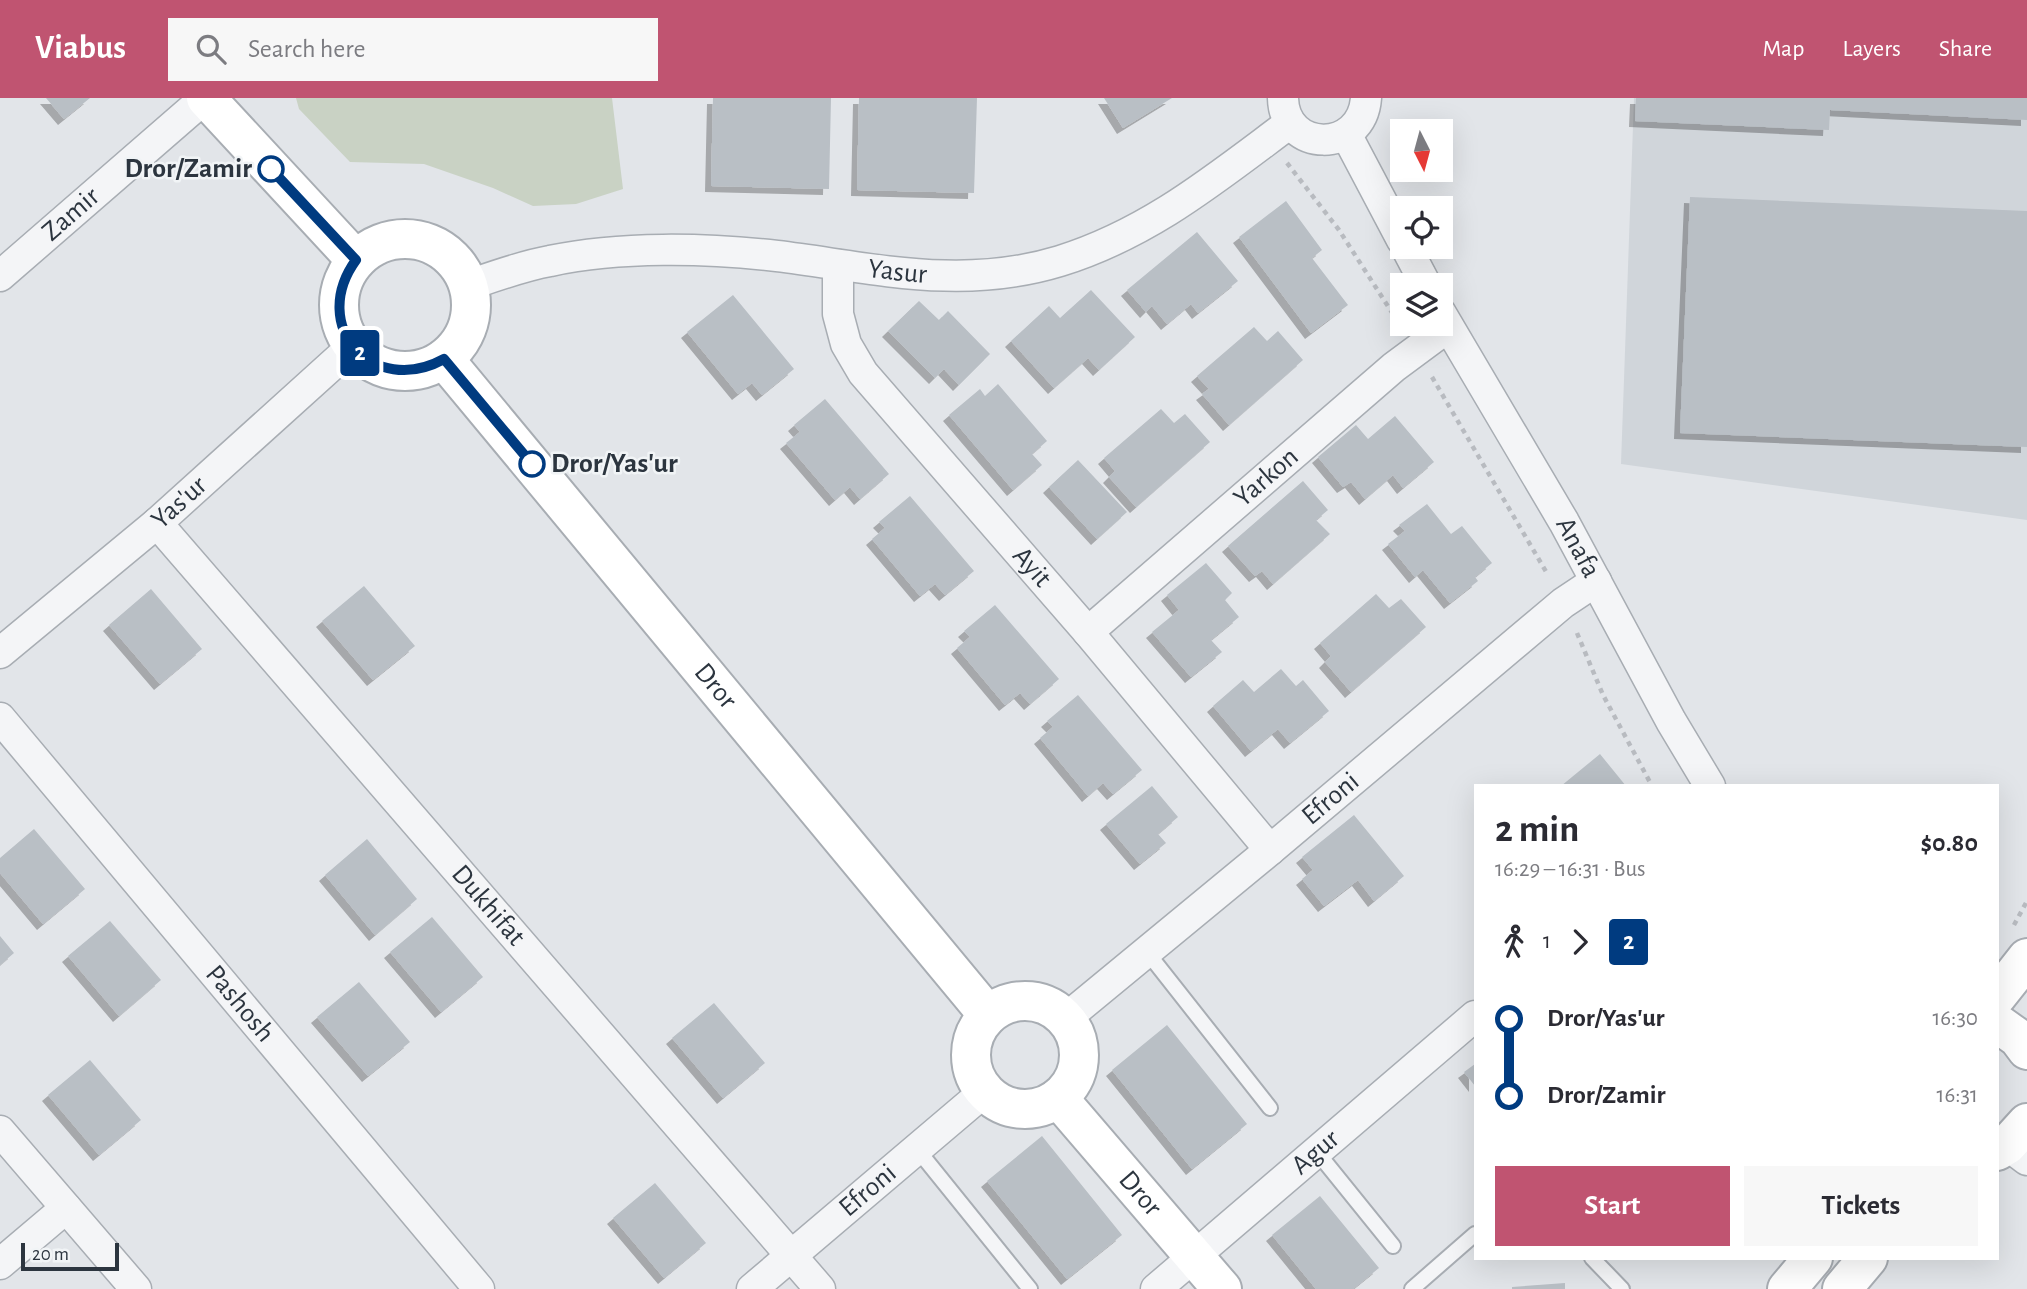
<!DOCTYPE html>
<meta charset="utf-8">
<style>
:root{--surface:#fff;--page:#f7f7f7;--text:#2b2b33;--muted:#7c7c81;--accent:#c05471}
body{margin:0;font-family:"Alegreya Sans",sans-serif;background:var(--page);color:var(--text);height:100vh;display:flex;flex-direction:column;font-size:26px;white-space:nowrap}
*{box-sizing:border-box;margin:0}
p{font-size:23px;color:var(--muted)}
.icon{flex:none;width:38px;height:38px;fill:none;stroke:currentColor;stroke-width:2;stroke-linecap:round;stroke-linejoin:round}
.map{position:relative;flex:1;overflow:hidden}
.side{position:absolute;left:1474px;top:686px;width:525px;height:476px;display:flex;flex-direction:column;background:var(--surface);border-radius:0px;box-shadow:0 7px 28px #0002}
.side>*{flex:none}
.badge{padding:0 14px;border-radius:5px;font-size:24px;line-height:46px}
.needle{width:46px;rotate:174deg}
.controls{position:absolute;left:1390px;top:21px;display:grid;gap:14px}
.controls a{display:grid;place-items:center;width:63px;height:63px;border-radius:0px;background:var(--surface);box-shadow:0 7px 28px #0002;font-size:35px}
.scale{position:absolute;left:21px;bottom:18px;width:98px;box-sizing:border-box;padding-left:7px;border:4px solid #2c353f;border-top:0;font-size:19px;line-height:24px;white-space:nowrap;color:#2c353f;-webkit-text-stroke:5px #f1f4f6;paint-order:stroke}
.map>.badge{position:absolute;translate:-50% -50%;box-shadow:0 0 0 4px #fff}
.legs{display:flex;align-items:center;gap:10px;height:77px;padding:0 21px;font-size:23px}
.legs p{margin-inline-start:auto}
.overview{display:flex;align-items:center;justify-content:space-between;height:119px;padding:0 21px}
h1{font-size:38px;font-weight:700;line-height:52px}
.primary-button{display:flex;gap:14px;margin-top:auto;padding:14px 21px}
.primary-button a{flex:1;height:80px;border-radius:0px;background:var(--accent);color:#fff;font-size:28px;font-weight:700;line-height:80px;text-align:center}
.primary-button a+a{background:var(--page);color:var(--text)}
ul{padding:0 21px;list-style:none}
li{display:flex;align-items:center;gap:24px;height:77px;font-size:26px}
li i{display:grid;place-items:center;width:10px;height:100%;margin:0 9px;background:currentColor}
li i::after{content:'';width:18px;height:18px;margin:-9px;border:5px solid;border-radius:50%;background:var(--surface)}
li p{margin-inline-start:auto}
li:first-child i{background:linear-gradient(#0000 50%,currentColor 0)}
li:last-child i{background:linear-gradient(currentColor 50%,#0000 0)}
header{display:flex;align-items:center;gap:42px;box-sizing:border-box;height:98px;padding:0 35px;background:var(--accent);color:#fff}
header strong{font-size:33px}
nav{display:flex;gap:38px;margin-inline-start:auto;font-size:24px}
.search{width:490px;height:63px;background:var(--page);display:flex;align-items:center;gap:18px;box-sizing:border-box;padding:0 24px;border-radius:0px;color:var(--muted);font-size:26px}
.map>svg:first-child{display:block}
</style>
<header>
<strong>Viabus</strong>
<div class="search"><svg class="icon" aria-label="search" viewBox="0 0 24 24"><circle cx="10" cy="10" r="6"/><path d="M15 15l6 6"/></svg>Search here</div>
<nav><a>Map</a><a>Layers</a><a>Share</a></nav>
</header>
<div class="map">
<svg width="2027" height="1191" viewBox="0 0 2027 1191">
<defs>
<filter id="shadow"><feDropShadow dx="-6" dy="6" stdDeviation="0" flood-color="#0004"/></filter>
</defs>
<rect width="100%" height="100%" fill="#e2e5e9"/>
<!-- built -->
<path fill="#d0d5da" d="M1634,0h393v422l-406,-56z"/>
<!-- green -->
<path fill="#c9d2c4" d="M296,0h316l11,91 -47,15 -43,2 -40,-18 -69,-24 -74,-2 -51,-53z"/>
<!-- building -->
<path fill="#b9bfc5" filter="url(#shadow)" d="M46,0h44l-26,21z
M713,0h118l-2,91 -118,-3z
M859,0h118l-3,95 -117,-3z
M1104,0h68l-49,30z
M1636,0h391v22l-197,-10 -1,20 -194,-9z
M1690,99l337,14v236l-347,-14z
M1286,103l36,49 -10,8 36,47 -37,28 -72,-96z
M1197,134l41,49 -40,32 -7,-9 -24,20 -15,-18 -6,6 -19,-22z
M1091,192l44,47 -36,33 -11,-12 -34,30 -43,-47 38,-35 11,12z
M733,197l61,74 -32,26 -10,-12 -14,11 -51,-62z
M919,203l20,19 9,-9 42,43 -31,31 -15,-16 -9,9 -47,-47z
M1254,229l13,14 11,-10 25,29 -74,65 -27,-31 7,-5 -12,-13z
M998,286l49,57 -15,13 10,11 -29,25 -64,-75 31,-26 5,7z
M825,301l64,75 -29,25 -10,-12 -15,13 -49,-57 14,-11 -6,-7z
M1161,311l13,14 11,-9 25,28 -74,65 -27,-30 6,-6 -11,-13z
M1395,318l39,46 -31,26 -10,-13 -28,24 -14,-17 -8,5 -25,-30 38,-32 12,14z
M1078,362l49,52 -30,27 -48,-52z
M1303,383l25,29 -12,10 14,14 -57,50 -11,-13 -7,5 -27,-30z
M910,398l64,75 -29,24 -10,-11 -15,12 -48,-57 13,-11 -6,-6z
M1427,406l24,30 11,-8 30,37 -17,14 3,4 -28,22 -27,-33 -8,7 -27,-33 17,-13 -6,-6z
M1206,465l26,30 -7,7 14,17 -28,23 11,12 -31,25 -39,-45 27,-22 -12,-15z
M364,488l51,60 -42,34 -51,-59z
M151,491l51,60 -42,35 -51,-59z
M1376,496l13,14 12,-9 25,28 -75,65 -26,-30 6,-6 -11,-13z
M995,507l64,74 -29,25 -10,-11 -15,12 -48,-57 13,-11 -6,-6z
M1281,571l15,17 7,-6 26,31 -39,32 -12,-14 -27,22 -38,-45 30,-26 11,12z
M1078,597l64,75 -29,24 -10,-11 -15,13 -48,-58 13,-11 -6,-6z
M1600,656l26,32h-65z
M1152,688l26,31 -20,17 8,9 -26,21 -34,-40z
M1354,717l50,61 -30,25 -16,-21 -34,26 -22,-27 11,-9 -11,-13z
M34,731l51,60 -42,35 -43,-51v-15z
M367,741l50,60 -42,36 -50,-60z
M432,819l51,60 -42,35 -51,-60z
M110,823l51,59 -42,36 -51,-60z
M0,838l14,17 -14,12z
M359,884l51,60 -42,34 -51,-59z
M714,905l51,60 -42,35 -51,-60z
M1167,927l80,99 -55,45 -80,-99z
M90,962l51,60 -42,35 -51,-60z
M1475,966v22l-11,-14z
M1042,1038l80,99 -55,44 -80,-98z
M655,1085l51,60 -42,35 -51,-60z
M1320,1098l59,72 -26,21h-37l-44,-54z
M1565,1185v6h-53v-2z"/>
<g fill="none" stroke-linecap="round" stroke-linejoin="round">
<defs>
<path id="lane" d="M1147,854l123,156
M917,1051l113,140
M1317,1054l76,94
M1592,1160l30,31
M1412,1191l63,-55"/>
<g id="street">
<path d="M1283,0c1,55 79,56 83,0"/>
<path d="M1346,36l56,106"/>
<path d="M1406,149l20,38"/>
<path id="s1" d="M838,167v49l8,30 17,29 225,259 182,218"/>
<path id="s2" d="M0,178l205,-178"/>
<path id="s3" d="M469,187c26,-9 53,-19 81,-24 70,-15 156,-13 227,-5 98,12 185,35 283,5 90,-28 156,-83 230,-138"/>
<path id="s4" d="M1440,214l124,210 107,199 39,65"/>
<path id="s5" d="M157,425l663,766"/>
<path id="s6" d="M1088,534l306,-265 54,-40"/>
<path id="s7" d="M0,555l157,-130 196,-177"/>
<path id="s8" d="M0,620l479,571"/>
<path id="s9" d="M1065,921l205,-169 293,-247 33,-22"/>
<path d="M0,1033l136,158"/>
<path d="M2007,1047l20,15"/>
<path d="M0,1166l66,-56"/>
<path id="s10" d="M752,1191l232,-197"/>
<path id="s11" d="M1156,1191l319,-273"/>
</g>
<g id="secondary">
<path d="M206,0l150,162"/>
<circle cx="405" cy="207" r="66"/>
<path id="s12" d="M444,261l544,656"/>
<path d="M1997,898l30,-38"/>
<circle cx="1025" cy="957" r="54"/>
<path d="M1997,925l21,15 9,12"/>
<path id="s13" d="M1058,1000l164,191"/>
<path d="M1997,1053l10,-6 20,-22"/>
<path d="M1787,1191l26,-31"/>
<path d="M1842,1191l26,-31"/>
</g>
</defs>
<!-- lane casing -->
<use href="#lane" stroke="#a8adb3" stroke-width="18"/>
<!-- street casing -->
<use href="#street" stroke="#a8adb3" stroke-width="33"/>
<!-- secondary casing -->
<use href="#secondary" stroke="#a8adb3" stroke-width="42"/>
<!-- path -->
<path stroke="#b8bbc0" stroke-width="4.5" stroke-dasharray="5 5" stroke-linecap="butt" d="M1287,65l52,67 61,95
M1432,279l116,198
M1577,535l26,62 49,91
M2014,827l13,-24"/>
<!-- lane -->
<use href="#lane" stroke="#f4f5f7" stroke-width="14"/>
<!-- street -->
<use href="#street" stroke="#f4f5f7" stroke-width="30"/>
<!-- secondary -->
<use href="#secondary" stroke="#fff" stroke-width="38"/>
</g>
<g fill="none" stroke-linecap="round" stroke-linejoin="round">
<defs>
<path id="line-1" d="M271,71l85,91c-48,66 17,138 88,99l88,105"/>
</defs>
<!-- line-1 casing -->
<use href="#line-1" stroke="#fff" stroke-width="16"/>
<!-- line-1 -->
<use href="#line-1" stroke="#003b80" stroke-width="10"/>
</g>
<!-- markers -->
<g fill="#fff" stroke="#003b80" stroke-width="3.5">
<circle cx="271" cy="71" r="12"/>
<circle cx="532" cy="366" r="12"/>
</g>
<g text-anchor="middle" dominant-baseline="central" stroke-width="5" stroke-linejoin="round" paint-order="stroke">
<!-- stop labels -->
<g font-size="28" font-weight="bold" fill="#2c353f" stroke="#f1f4f6" text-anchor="end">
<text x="252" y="71">Dror/Zamir</text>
<text x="551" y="366" text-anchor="start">Dror/Yas'ur</text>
</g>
<!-- street labels -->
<g font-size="28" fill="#2c353f" stroke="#f1f4f6">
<text stroke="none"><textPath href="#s2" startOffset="94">Zamir</textPath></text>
<text stroke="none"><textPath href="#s3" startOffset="434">Yasur</textPath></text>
<text stroke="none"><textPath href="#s6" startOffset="236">Yarkon</textPath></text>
<text stroke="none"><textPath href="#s7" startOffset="234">Yas'ur</textPath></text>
<text stroke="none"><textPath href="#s4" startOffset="273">Anafa</textPath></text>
<text stroke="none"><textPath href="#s1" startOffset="371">Ayit</textPath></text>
<text stroke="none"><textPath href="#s12" startOffset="425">Dror</textPath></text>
<text stroke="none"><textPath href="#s9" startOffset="345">Efroni</textPath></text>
<text stroke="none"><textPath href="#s5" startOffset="506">Dukhifat</textPath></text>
<text stroke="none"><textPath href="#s8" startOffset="373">Pashosh</textPath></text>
<text stroke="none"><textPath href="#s11" startOffset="210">Agur</textPath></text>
<text stroke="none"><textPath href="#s10" startOffset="152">Efroni</textPath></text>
<text stroke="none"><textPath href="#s13" startOffset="126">Dror</textPath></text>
</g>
</g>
</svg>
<div class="controls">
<a><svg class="needle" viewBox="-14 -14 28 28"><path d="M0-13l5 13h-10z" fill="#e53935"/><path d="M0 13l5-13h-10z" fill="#7c7c81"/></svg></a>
<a><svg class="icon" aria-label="locate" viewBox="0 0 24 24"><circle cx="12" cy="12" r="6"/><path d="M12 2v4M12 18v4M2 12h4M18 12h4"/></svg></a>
<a><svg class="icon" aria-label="layers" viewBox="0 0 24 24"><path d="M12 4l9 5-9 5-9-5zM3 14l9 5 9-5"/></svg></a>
</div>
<div class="scale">20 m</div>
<b class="badge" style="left:360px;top:255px;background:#003b80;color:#fff">2</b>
<section class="side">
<div class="overview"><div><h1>2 min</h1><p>16:29 – 16:31 · Bus</p></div><b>$0.80</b></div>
<div class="legs"><svg class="icon" aria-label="walk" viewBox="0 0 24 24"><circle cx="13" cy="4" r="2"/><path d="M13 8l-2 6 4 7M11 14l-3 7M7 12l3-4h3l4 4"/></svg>1<svg class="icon" aria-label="forward" viewBox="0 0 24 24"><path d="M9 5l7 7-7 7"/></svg><b class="badge" style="background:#003b80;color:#fff">2</b></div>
<ul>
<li><i style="color:#003b80"></i><b>Dror/Yas'ur</b><p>16:30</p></li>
<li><i style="color:#003b80"></i><b>Dror/Zamir</b><p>16:31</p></li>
</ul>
<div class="primary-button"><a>Start</a><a>Tickets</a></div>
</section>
</div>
